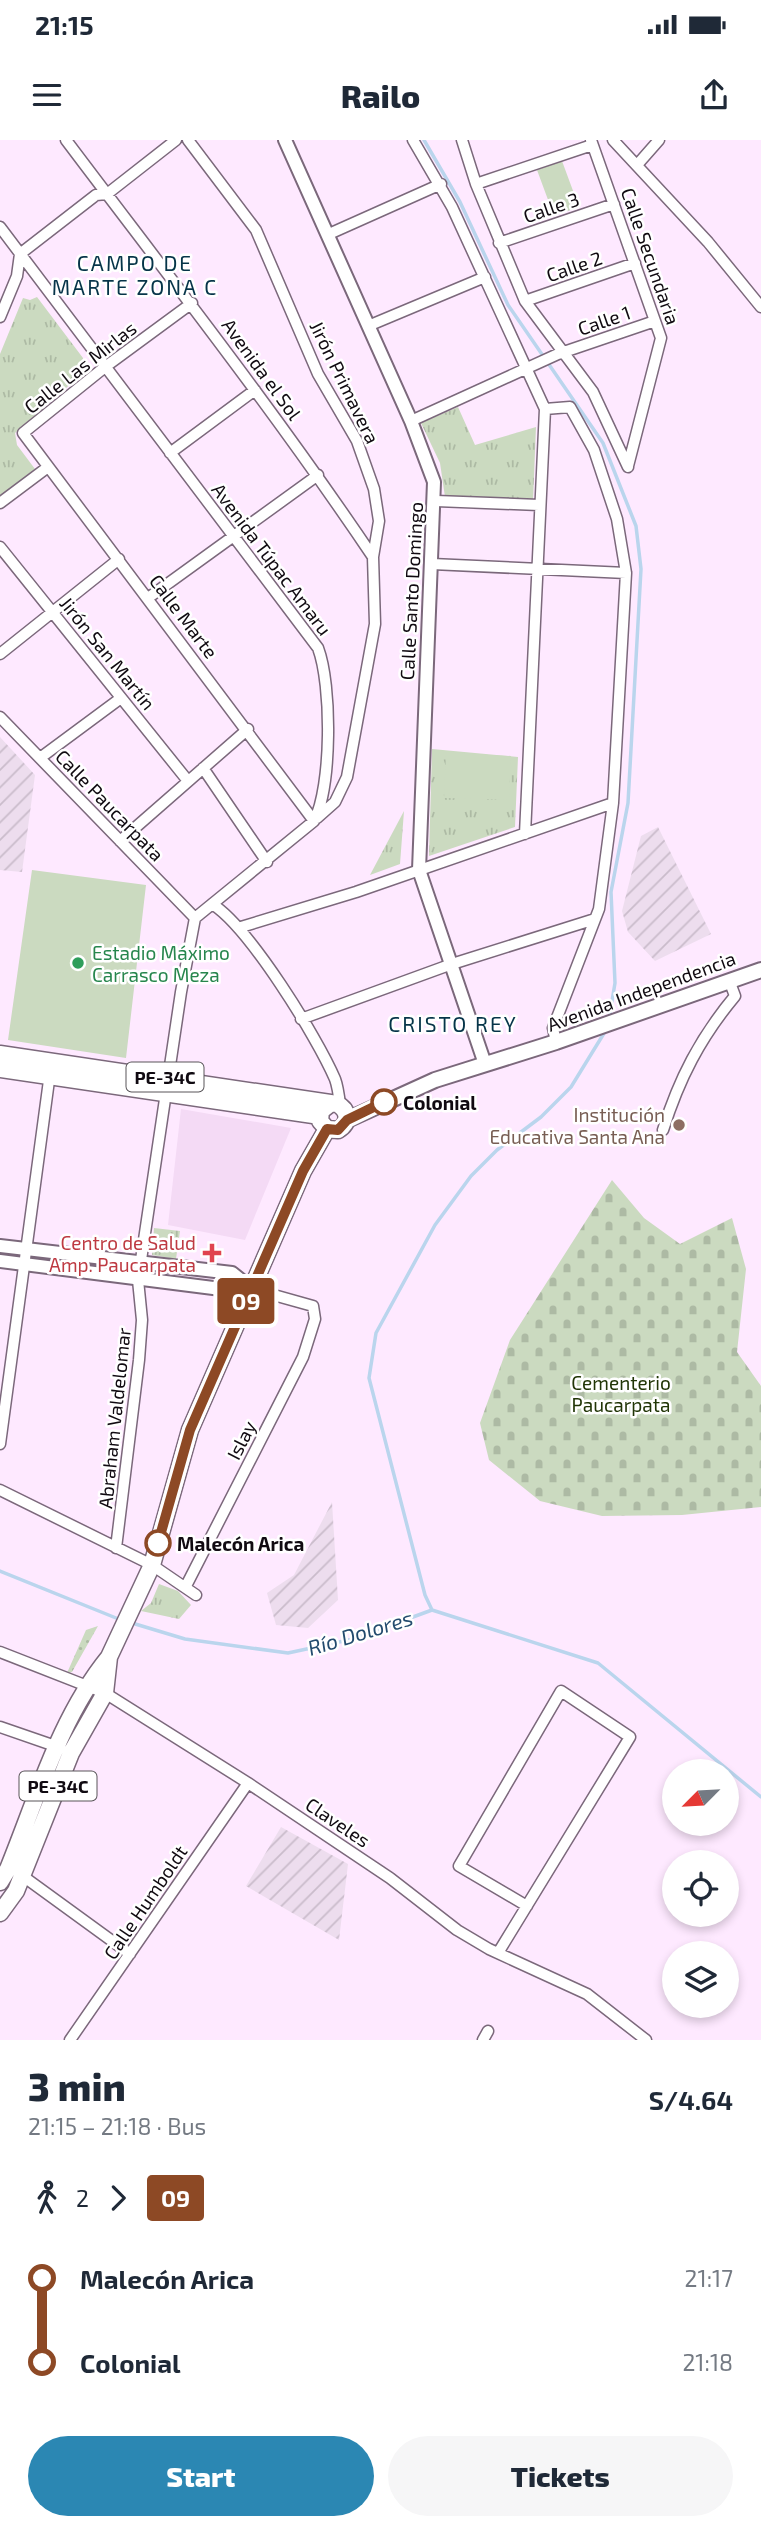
<!DOCTYPE html>
<meta charset="utf-8">
<style>
:root{--surface:#fff;--page:#f6f6f7;--text:#1f2937;--muted:#747a83;--accent:#2b87b3}
body{margin:0;font-family:"Exo 2",sans-serif;background:var(--page);color:var(--text);height:100vh;display:flex;flex-direction:column;font-size:26px;white-space:nowrap}
*{box-sizing:border-box;margin:0}
p{font-size:23px;color:var(--muted)}
.icon{flex:none;width:38px;height:38px;fill:none;stroke:currentColor;stroke-width:2;stroke-linecap:round;stroke-linejoin:round}
.map{position:relative;height:1900px;overflow:hidden}
.sheet{display:flex;flex-direction:column;background:var(--surface);flex:1}
.sheet>*{flex:none}
.badge{padding:0 14px;border-radius:5px;font-size:24px;line-height:46px}
.needle{width:46px;rotate:246deg}
.tools{position:absolute;left:662px;top:1619px;display:grid;gap:14px}
.tools a{display:grid;place-items:center;width:77px;height:77px;border-radius:50%;background:var(--surface);box-shadow:0 4px 10px #0003;font-size:35px}
.map>.badge{position:absolute;translate:-50% -50%;box-shadow:0 0 0 4px #fff}
.legs{display:flex;align-items:center;gap:10px;height:77px;padding:0 28px;font-size:23px}
.legs p{margin-inline-start:auto}
.summary{display:flex;align-items:center;justify-content:space-between;height:119px;padding:0 28px}
h1{font-size:38px;font-weight:800;line-height:52px}
.action{display:flex;gap:14px;margin-top:auto;padding:14px 28px}
.action a{flex:1;height:80px;border-radius:42px;background:var(--accent);color:#fff;font-size:28px;font-weight:800;line-height:80px;text-align:center}
.action a+a{background:var(--page);color:var(--text)}
ul{padding:0 28px;list-style:none}
li{display:flex;align-items:center;gap:24px;height:84px;font-size:26px}
li i{display:grid;place-items:center;width:10px;height:100%;margin:0 9px;background:currentColor}
li i::after{content:'';width:18px;height:18px;margin:-9px;border:5px solid;border-radius:50%;background:var(--surface)}
li p{margin-inline-start:auto}
li:first-child i{background:linear-gradient(#0000 50%,currentColor 0)}
li:last-child i{background:linear-gradient(currentColor 50%,#0000 0)}
.status{display:flex;justify-content:space-between;align-items:center;height:49px;padding:0 35px;background:var(--surface);direction:ltr}
.status svg{height:19px;fill:currentColor}
header{display:flex;justify-content:space-between;align-items:center;height:91px;padding:0 28px;background:var(--surface);font-size:32px;font-weight:800}
.map>svg:first-child{display:block}
</style>
<div class="status"><b>21:15</b><svg viewBox="0 0 49 12"><path d="M0 12V9h3v3zM5 12V6h3v6zM10 12V3h3v9zM15 12V0h3v12zM26 1h20v11H26zM47 4h2v5h-2z"/></svg></div>
<header><svg class="icon" aria-label="menu" viewBox="0 0 24 24"><path d="M4 6h16M4 12h16M4 18h16"/></svg>Railo<svg class="icon" aria-label="share" viewBox="0 0 24 24"><path d="M12 15V3M7 8l5-5 5 5M5 13v7h14v-7"/></svg></header>
<div class="map">
<svg width="761" height="1900" viewBox="0 0 761 1900">
<defs>
<pattern id="industrial-furrows" width="10" height="10" patternUnits="userSpaceOnUse" patternTransform="scale(1.75)"><rect width="10" height="10" fill="#edddee"/><path d="M-1 1l2-2M0 10L10 0M9 11l2-2" fill="none" stroke="#cabccb"/></pattern>
<pattern id="grass-dots" width="8" height="8" patternUnits="userSpaceOnUse" patternTransform="scale(1.75)"><rect width="8" height="8" fill="#cbdac0"/><path d="M2 2h.1M6 6h.1" fill="none" stroke="#adbaa4" stroke-width="1.8" stroke-linecap="round"/></pattern>
<pattern id="cemetery-stones" width="16" height="16" patternUnits="userSpaceOnUse" patternTransform="scale(1.75)"><rect width="16" height="16" fill="#cbdac0"/><path d="M2 7V4a2 2 0 0 1 4 0v3zM10 15v-3a2 2 0 0 1 4 0v3z" fill="#adbaa4"/></pattern>
<pattern id="park-tufts" width="24" height="20" patternUnits="userSpaceOnUse" patternTransform="scale(1.75)"><rect width="24" height="20" fill="#cbdac0"/><path d="M3 7l-1-3M5 7V3M7 7l1-3M15 17l-1-3M17 17v-4M19 17l1-3" fill="none" stroke="#adbaa4"/></pattern>
</defs>
<rect width="100%" height="100%" fill="#fee9ff"/>
<!-- built -->
<path fill="#f4daf5" d="M181,969l110,19 -46,112 -77,-15z"/>
<!-- industrial -->
<path fill="url(#industrial-furrows)" d="M0,597l35,38 -13,97 -22,-2z
M658,687l53,107 -56,27 -27,-29 -6,-21 19,-75z
M332,1362l6,98 -30,28 -32,-3 -9,-32 27,-18z
M281,1687l67,37 -9,76 -93,-54z"/>
<!-- grass -->
<path fill="url(#grass-dots)" d="M42,1117l91,10v4l-91,-10z
M98,1486l-26,46 -5,1 19,-43z"/>
<!-- cemetery -->
<path fill="url(#cemetery-stones)" d="M612,1040l32,38 36,26 52,-26 14,51 -9,83 24,34v121l-79,8 -80,1 -62,-15 -51,-41 -9,-37 30,-83z"/>
<!-- park -->
<path fill="url(#park-tufts)" d="M37,157l46,61v15l-68,60 2,12 18,24 -35,28v-143l23,-56 7,2z
M458,267l17,38 61,-18 -3,74 -88,-4 -5,-34 -19,-40z
M432,609l86,8 -3,70 -86,29z
M404,671l-4,53 -30,11z
M154,1088l26,3 -4,28 -24,-4z
M159,1444l19,7 13,14 -12,14 -38,-8 10,-8z"/>
<!-- garden -->
<path fill="#cbdac0" d="M562,21l17,46 -25,9 -17,-46z
M446,613l65,3 -2,44 -65,-2z
M32,730l114,15 -20,173 -118,-18z"/>
<g fill="none" stroke-linecap="round" stroke-linejoin="round">
<!-- stream -->
<path stroke="#bad5ed" stroke-width="3.5" d="M424,0l36,62 48,103 95,138 33,83 5,43 -13,234 -17,89 4,91 -6,36
M0,1431l121,49
M432,1470l-7,-15 -56,-217 7,-45 59,-108 36,-49 26,-26 44,-33 30,-30 35,-57
M132,1483l53,16 103,14 65,-14 79,-29 166,53 163,134"/>
<defs>
<path id="minor" d="M66,0c104,138 210,273 307,417
M188,0l68,90 62,144 39,67 17,48 5,32 -6,36 2,67 -28,153 -12,25 -18,16
M413,0l39,67 93,202 -20,425
M462,0l14,44 49,117 68,91 35,75
M591,0l70,198 -33,128
M613,0l95,102 53,65
M637,25l22,-25
M476,44l116,-39
M0,87l318,421c14,37 14,138 -4,173l-119,97
M329,94l112,-50
M499,103l115,-39
M525,161l110,-38
M192,163l-87,64 -82,66 291,388
M0,177l17,-41 3,-22 76,-59 11,-1 69,-54
M368,186l117,-49
M545,269l25,-2 24,43 23,69 9,54 -13,230 -14,106 -46,119 3,14
M411,281l147,-67 97,-33
M170,313l85,-63
M436,361l103,4
M0,363l48,-36
M0,407l188,234
M432,424l194,9
M148,458l170,-123
M0,514l119,-95
M0,577l195,201
M40,618l81,-60
M203,628l64,94
M120,701l128,-112
M212,764c37,23 105,133 123,175 3,8 4,17 5,26
M241,787l115,-35 257,-89
M301,879l151,-55 143,-45
M663,990c16,-51 37,-92 72,-134l-6,-16
M0,1304l50,-371
M0,1350l152,75 44,30
M116,1408l23,-188 3,-40 -4,-40 43,-288 14,-74
M186,1446l117,-229 12,-38 -2,-13 -61,-17
M0,1512l105,41 143,90 142,95 67,52 32,19 98,45 59,46
M0,1587l61,21
M20,1734l110,80
M498,1813l132,-216 -69,-46 -102,175 68,40
M70,1900l178,-257
M483,1900l5,-9"/>
<path id="tertiary" d="M285,0l126,281 23,61 -15,388 66,194
M0,1106l232,27 20,16
M0,1121l229,29 23,-1"/>
<path id="secondary" d="M347,980l88,-40 121,-38 205,-72"/>
<path id="primary" d="M0,914l337,50c12,6 13,19 1,26l-11,-1 -7,-8 1,-10 9,-7
M0,929l320,47
M0,1742l8,-13c29,-71 52,-152 101,-212
M0,1773l16,-22 55,-138 34,-60 4,-36 43,-92 38,-135 113,-259 24,-42"/>
</defs>
<!-- minor casing -->
<use href="#minor" stroke="#7b687b" stroke-width="13"/>
<!-- tertiary casing -->
<use href="#tertiary" stroke="#7b687b" stroke-width="16"/>
<!-- secondary casing -->
<use href="#secondary" stroke="#7b687b" stroke-width="18"/>
<!-- primary casing -->
<use href="#primary" stroke="#7b687b" stroke-width="19"/>
<!-- minor -->
<use href="#minor" stroke="#fff" stroke-width="10"/>
<!-- tertiary -->
<use href="#tertiary" stroke="#fff" stroke-width="12"/>
<!-- secondary -->
<use href="#secondary" stroke="#fff" stroke-width="14"/>
<!-- primary -->
<use href="#primary" stroke="#fff" stroke-width="16"/>
</g>
<g fill="none" stroke-linecap="round" stroke-linejoin="round">
<defs>
<path id="line-1" d="M158,1403l32,-113 113,-259 24,-42 11,1 9,-10 37,-18"/>
</defs>
<!-- line-1 casing -->
<use href="#line-1" stroke="#fff" stroke-width="16"/>
<!-- line-1 -->
<use href="#line-1" stroke="#8d4925" stroke-width="10"/>
</g>
<!-- markers -->
<circle fill="#2e9e5b" stroke="#fff" stroke-width="2.5" cx="78" cy="823" r="7"/>
<g fill="#fff" stroke="#8d4925" stroke-width="3.5">
<circle cx="384" cy="962" r="12"/>
<circle cx="158" cy="1403" r="12"/>
</g>
<circle fill="#8d6e63" stroke="#fff" stroke-width="2.5" cx="679" cy="985" r="7"/>
<path fill="#e0444e" stroke="#fff" stroke-width="2.5" d="M208.5 1102.5h7v7h7v7h-7v7h-7v-7h-7v-7h7z"/>
<g text-anchor="middle" dominant-baseline="central" stroke-width="5" stroke-linejoin="round" paint-order="stroke">
<!-- shield labels -->
<g fill="#fff" stroke="#585458" stroke-width="2">
<rect x="126.5" y="922.5" width="77" height="29" rx="5"/>
<rect x="19.5" y="1631.5" width="77" height="29" rx="5"/>
</g>
<g font-size="18" font-weight="bold" fill="#100a11">
<text x="165" y="937">PE-34C</text>
<text x="58" y="1646">PE-34C</text>
</g>
<!-- street labels -->
<g font-size="19" fill="#100a11" stroke="#fff">
<text transform="translate(551 67) rotate(-19)">Calle 3</text>
<text transform="translate(651 116) rotate(71)">Calle Secundaria</text>
<text transform="translate(574 126) rotate(-19)">Calle 2</text>
<text transform="translate(604 180) rotate(-19)">Calle 1</text>
<text transform="translate(80 227) rotate(-38)">Calle Las Mirlas</text>
<text transform="translate(262 229) rotate(54)">Avenida el Sol</text>
<text transform="translate(345 242) rotate(64)">Jirón Primavera</text>
<text transform="translate(272 419) rotate(53)">Avenida Túpac Amaru</text>
<text transform="translate(411 451) rotate(-87)">Calle Santo Domingo</text>
<text transform="translate(184 476) rotate(53)">Calle Marte</text>
<text transform="translate(108 513) rotate(51)">Jirón San Martín</text>
<text transform="translate(110 665) rotate(46)">Calle Paucarpata</text>
<text transform="translate(641 851) rotate(-20)">Avenida Independencia</text>
<text transform="translate(114 1278) rotate(-84)">Abraham Valdelomar</text>
<text transform="translate(241 1300) rotate(-63)">Islay</text>
<text transform="translate(338 1682) rotate(34)">Claveles</text>
<text transform="translate(145 1762) rotate(-56)">Calle Humboldt</text>
</g>
<!-- leisure labels -->
<g font-size="19" fill="#27864d" stroke="#fff" text-anchor="start">
<text x="92" y="812">Estadio Máximo<tspan x="92" dy="22">Carrasco Meza</tspan></text>
</g>
<!-- stop labels -->
<g font-size="19" font-weight="bold" fill="#100a11" stroke="#fff" text-anchor="start">
<text x="403" y="962">Colonial</text>
<text x="177" y="1403">Malecón Arica</text>
</g>
<!-- education labels -->
<g font-size="19" fill="#785e54" stroke="#fff" text-anchor="end">
<text x="665" y="974">Institución<tspan x="665" dy="22">Educativa Santa Ana</tspan></text>
</g>
<!-- health labels -->
<g font-size="19" fill="#be3a42" stroke="#fff" text-anchor="end">
<text x="196" y="1102">Centro de Salud<tspan x="196" dy="22">Amp. Paucarpata</tspan></text>
</g>
<!-- park labels -->
<g font-size="19" fill="#213506" stroke="#fff">
<text x="621" y="1242">Cementerio<tspan x="621" dy="22">Paucarpata</tspan></text>
</g>
<!-- neighbourhood labels -->
<g font-size="21" letter-spacing="2" fill="#063449" stroke="#fff">
<text x="135" y="122">CAMPO DE<tspan x="135" dy="24">MARTE ZONA C</tspan></text>
<text x="453" y="883">CRISTO REY</text>
</g>
<!-- water labels -->
<g font-size="21" font-style="italic" fill="#234b6e" stroke="#fff">
<text transform="translate(360 1492) rotate(-17)">Río Dolores</text>
</g>
</g>
</svg>
<div class="tools">
<a><svg class="needle" viewBox="-14 -14 28 28"><path d="M0-13l5 13h-10z" fill="#e53935"/><path d="M0 13l5-13h-10z" fill="#747a83"/></svg></a>
<a><svg class="icon" aria-label="locate" viewBox="0 0 24 24"><circle cx="12" cy="12" r="6"/><path d="M12 2v4M12 18v4M2 12h4M18 12h4"/></svg></a>
<a><svg class="icon" aria-label="layers" viewBox="0 0 24 24"><path d="M12 4l9 5-9 5-9-5zM3 14l9 5 9-5"/></svg></a>
</div>
<b class="badge" style="left:246px;top:1161px;background:#8d4925;color:#fff">09</b>
</div>
<section class="sheet">
<div class="summary"><div><h1>3 min</h1><p>21:15 – 21:18 · Bus</p></div><b>S/4.64</b></div>
<div class="legs"><svg class="icon" aria-label="walk" viewBox="0 0 24 24"><circle cx="13" cy="4" r="2"/><path d="M13 8l-2 6 4 7M11 14l-3 7M7 12l3-4h3l4 4"/></svg>2<svg class="icon" aria-label="forward" viewBox="0 0 24 24"><path d="M9 5l7 7-7 7"/></svg><b class="badge" style="background:#8d4925;color:#fff">09</b></div>
<ul>
<li><i style="color:#8d4925"></i><b>Malecón Arica</b><p>21:17</p></li>
<li><i style="color:#8d4925"></i><b>Colonial</b><p>21:18</p></li>
</ul>
<div class="action"><a>Start</a><a>Tickets</a></div>
</section>
